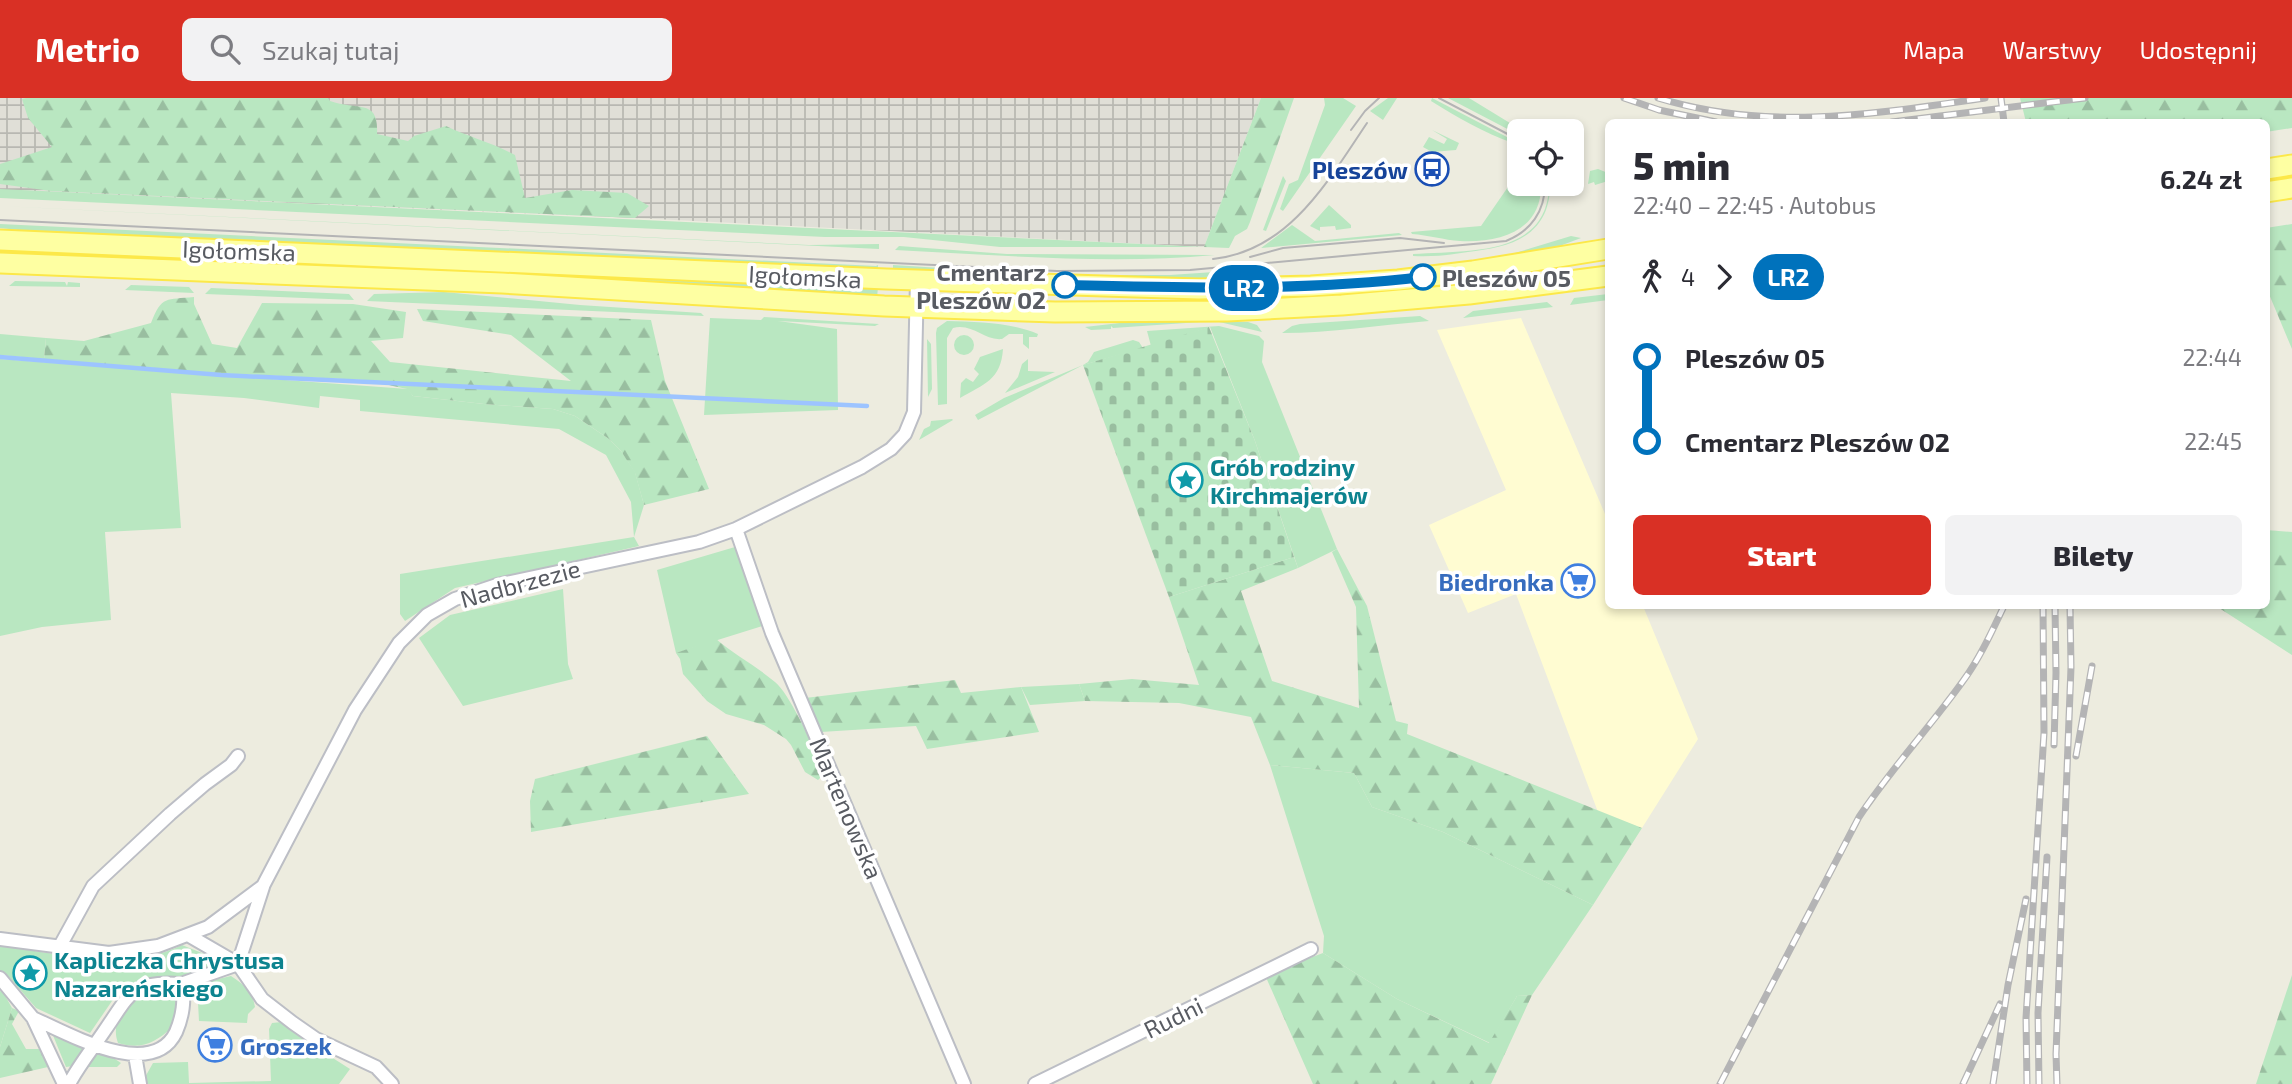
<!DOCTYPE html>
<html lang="pl">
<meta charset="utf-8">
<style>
:root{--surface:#fff;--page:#f2f2f3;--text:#2b2b33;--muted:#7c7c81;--accent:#d93025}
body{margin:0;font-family:"Exo 2",sans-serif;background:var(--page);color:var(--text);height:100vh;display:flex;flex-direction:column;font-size:26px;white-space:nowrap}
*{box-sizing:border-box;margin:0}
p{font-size:23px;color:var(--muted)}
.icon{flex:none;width:38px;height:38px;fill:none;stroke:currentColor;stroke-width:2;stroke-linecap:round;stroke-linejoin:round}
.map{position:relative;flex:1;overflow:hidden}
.details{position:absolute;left:1605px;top:21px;width:665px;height:490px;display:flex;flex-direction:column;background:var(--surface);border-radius:10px;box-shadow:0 4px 10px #0003}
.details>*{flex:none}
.badge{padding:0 14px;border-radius:23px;font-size:24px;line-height:46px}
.controls{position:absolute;left:1507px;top:21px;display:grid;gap:14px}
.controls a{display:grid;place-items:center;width:77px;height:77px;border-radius:10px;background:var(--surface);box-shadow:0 4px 10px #0003;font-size:35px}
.map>.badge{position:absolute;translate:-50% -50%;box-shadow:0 0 0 4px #fff}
.legs{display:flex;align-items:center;gap:10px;height:77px;padding:0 28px;font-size:23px}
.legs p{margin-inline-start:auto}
.summary{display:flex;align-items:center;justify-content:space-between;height:119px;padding:0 28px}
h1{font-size:38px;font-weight:800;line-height:52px}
.button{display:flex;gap:14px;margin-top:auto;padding:14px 28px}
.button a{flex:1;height:80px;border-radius:10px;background:var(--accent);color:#fff;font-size:28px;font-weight:800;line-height:80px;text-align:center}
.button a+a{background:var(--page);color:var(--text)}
ul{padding:0 28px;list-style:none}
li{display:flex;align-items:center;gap:24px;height:84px;font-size:26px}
li i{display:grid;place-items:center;width:10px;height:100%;margin:0 9px;background:currentColor}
li i::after{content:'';width:18px;height:18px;margin:-9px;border:5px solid;border-radius:50%;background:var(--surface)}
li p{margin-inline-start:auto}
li:first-child i{background:linear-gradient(#0000 50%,currentColor 0)}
li:last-child i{background:linear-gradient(currentColor 50%,#0000 0)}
header{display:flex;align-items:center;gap:42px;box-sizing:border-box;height:98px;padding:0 35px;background:var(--accent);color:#fff}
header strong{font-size:33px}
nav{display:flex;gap:38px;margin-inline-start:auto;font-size:24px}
.search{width:490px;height:63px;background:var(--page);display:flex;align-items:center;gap:18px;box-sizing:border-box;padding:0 24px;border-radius:10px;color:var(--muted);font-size:26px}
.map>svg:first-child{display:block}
</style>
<header>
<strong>Metrio</strong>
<div class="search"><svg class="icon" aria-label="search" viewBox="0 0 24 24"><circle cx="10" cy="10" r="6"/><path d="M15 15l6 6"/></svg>Szukaj tutaj</div>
<nav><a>Mapa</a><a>Warstwy</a><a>Udostępnij</a></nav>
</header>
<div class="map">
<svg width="2292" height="986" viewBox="0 0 2292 986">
<defs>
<pattern id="industrial-grid" width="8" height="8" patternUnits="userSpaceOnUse" patternTransform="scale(1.75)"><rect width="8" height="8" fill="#e0dfd7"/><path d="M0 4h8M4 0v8" fill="none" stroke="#b8b8b2"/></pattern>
<pattern id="forest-firs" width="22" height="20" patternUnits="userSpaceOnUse" patternTransform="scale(1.75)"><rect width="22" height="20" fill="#b9e7c1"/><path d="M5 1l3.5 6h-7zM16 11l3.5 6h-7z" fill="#99bea0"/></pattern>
<pattern id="cemetery-stones" width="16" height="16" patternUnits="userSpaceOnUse" patternTransform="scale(1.75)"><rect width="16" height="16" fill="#b9e7c1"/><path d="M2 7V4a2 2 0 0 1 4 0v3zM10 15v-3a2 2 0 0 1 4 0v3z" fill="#99bea0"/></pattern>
</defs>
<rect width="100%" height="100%" fill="#edecdf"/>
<!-- commercial -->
<path fill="#fffcd2" d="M1521,220l87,203v85h35l55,133 -56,89 -44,-16 -82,-218 -48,19 -39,-88 77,-35 -69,-160z"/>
<!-- industrial -->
<path fill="url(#industrial-grid)" d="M0,0h1261l-57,149 -569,-29 -635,-28z"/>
<!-- green -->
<path fill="#b9e7c1" d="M1324,0h19l13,8 -73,105 -3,-2 9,-25 9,-4 27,-75z
M1388,0h9l-14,22 -13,-9z
M1432,0l73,38 10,6 -2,1c-29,-10 -56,-26 -82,-42z
M1448,0h21l54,33h-4v4z
M1432,32l27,13 -3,7 -24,2 -9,-5 6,-10 15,7 3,-5z
M1598,71l10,4v8l-13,4 -1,-3 -6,2 2,-13z
M1519,73v13h22c1,47 -41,59 -81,57 -16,-1 -32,-6 -48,-7l-1,-2 70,-6z
M1283,78l3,5 -20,50 -3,-1z
M1549,86c2,7 0,17 -3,26 -13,33 -47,38 -78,42 -18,3 -36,5 -55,4v-2c52,-4 136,4 136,-70z
M0,91l1204,58h-204l-96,-10h-79l-825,-39z
M1329,107l22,20v3l-15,2 -1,-4 -15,1v4l-10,-5z
M0,108l809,39 70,-1v5z
M0,126l876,42 2,-1v4l-841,-37 -37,-4z
M1292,127l23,16 84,-8 3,2 -141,13z
M1571,138l10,2 -32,12 -43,8 -1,-2z
M899,148l108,8 208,1c-106,10 -214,0 -320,-5z
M0,151l878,38 -1,11 -387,-24 -490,-20z
M893,167l161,10h116l59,-4 8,7h-86l-258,-8z
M15,183l50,1 2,4 1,-4 12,1v4l-71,-1z
M131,187l58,2 5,6 -69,-3z
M211,190l138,6 5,6 -149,-6z
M444,194l136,13 121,8 3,3 -337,-15 7,-7z
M1608,196v6l-38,5 4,-7z
M1547,204l6,5 -90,11 10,-7z
M1420,218l9,5c-49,4 -98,12 -147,12l10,-7 8,-2z
M764,219l115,7 -4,2 -97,-5 59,8 1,81 -134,5 6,-97 51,2z
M947,223c31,1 62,1 91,13l-1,3h-8v12l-6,-5v-10h-14l-7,5c-18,2 -29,-16 -49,-11l-6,10v66l-9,1 -2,-72 1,-5z
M1137,223l111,1 9,3 5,7 -47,-11 -102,7 -2,-2v3l-20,1 -6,-3z
M1219,228l40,10 5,5 -2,21 75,187 -39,19 -43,-127 -45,-114 -59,19 -4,-15z
M0,236l46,4 -2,21 -44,-4z
M954 247a10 10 0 1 1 20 0a10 10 0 1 1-20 0Z
M927,241l4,5 1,45 -4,8z
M1133,242l6,2 4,6 -60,17 -105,55 -3,-5 29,-17 79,-33 5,-3 6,-10z
M1003,251c-2,31 -19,35 -43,49l1,-15 5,-5 7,4 6,-8 -5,-5 6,-12z
M0,261l408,30 5,7 71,8 69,5 22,7 34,23 12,12 14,21 9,33 -10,32 5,9 -184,42 -50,33 -5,-7v-40l234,-37 -3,-35 -25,-47 -47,-26 -199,-18v-11l-40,-4 -1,12 -75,-10 -73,-5 10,135 -76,4 6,88 -69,7 -42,9z
M1028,261v12l27,1 -50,21 13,-16 4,-13z
M952,321l1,1 -34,20 5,-11 6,-3 1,-5z
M735,449l31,78 -90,28 -19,-83z
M563,491l5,75 5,15 -110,27 -44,-68 31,-23z
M1079,586l6,17 -55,4 -9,-18z
M1270,667l84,8 18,34 71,25 150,73 -61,90 -15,1 -27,47 -93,-44 -74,-46 1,-17z
M182,847l25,10 7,6v7c-30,10 -60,11 -91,17l-33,48 -54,-25 -27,-31 -9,-6v-25c55,7 131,26 182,-1z
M231,878c12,8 22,16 24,31l-7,7 -1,9 -48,-2 -2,-37z
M161,890l11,3 5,11 -5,25c-16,16 -32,23 -54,16 -7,-18 4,-38 21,-49 5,-3 15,-4 22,-6z
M0,893l3,1 9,16 -12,39z
M282,924l22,12 -1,5 47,30 -11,15h-193l-2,-5 9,-16 35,-1 1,21 82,-2 -2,-52 3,-6z
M52,935l33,15 -12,18 -7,1z
M98,955l14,4 9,6 -4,4h-30l5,-12z"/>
<!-- forest -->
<path fill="url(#forest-firs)" d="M26,0h302l2,3c28,10 49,-3 47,33l31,7 6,-5 32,-10c23,11 47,17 69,29l10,43 47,-8 55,3 22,13 -14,12 -584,-27 -51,-7v-20l52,-17 -24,-29 -6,-19z
M1261,0h33l-44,124 -3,7 -12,7 -6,12 -25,-1z
M2020,0h272v30l-26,4v-10h-240z
M2292,126v125l-26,-62v-59z
M194,199v7l18,40 25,4 25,-45 91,1 53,8 -3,26 -32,3 19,21 181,19 -60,-46 -88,-14 -6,-12 234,11 14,61 44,108 -65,16 -9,-32 -14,-22 -12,-12 -34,-23 -22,-7 -69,-5 -71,-8 -6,-7 -42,-9 -151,-7 -170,-14 2,-21 38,3 67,-18c11,-28 15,-23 43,-26z
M2266,432l26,2v123l-76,-49h50z
M1337,451l30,57 29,115 12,3 -1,10 235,94 -49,77 -150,-73 -71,-25 -18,-34 -84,-8 -19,-48 -72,-14 -94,-2 -6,-17 53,-5 67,6 -30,-88 125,-40 4,11 -57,23 31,90 87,27 -3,-101 -24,-55z
M716,541c19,16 40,27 59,43 16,13 42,72 49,92l-6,6 -13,-8 -14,-27 -5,-6 -22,-14 -38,-11 -19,-13 -24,-27 -3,-15 -4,-6z
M955,582l6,13 60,-6 18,45 -112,17 -11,-23 -95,6 -16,-34z
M707,638l42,58 -218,38 -1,-31 5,-22z
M1323,855l74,46 92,44 28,-47 15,-1 -41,89h-178l-48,-109z
M2292,877v109h-36z
M12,910l7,3 -7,13 14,25h14l8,18 -48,11v-31z"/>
<!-- cemetery -->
<path fill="url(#cemetery-stones)" d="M1209,229l46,114 39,116 -125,40 -86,-232z"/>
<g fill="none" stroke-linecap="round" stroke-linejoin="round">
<!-- stream -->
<path stroke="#9dc4ff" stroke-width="4.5" d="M0,259l221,18 646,31"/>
<defs>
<path id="minor" d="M736,431l36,104 192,451
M188,837l50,29 24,35 31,24 23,16 60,28 16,17
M0,841l109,14 49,-7 50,-19 55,-41 92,-176 44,-67 28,-28 28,-16 42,-14 202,-43 37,-13 126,-62 29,-18 14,-15 9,-22 3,-132
M60,848l33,-60 77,-72 35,-30 26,-19 7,-9
M0,880l33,40 31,66
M33,920c34,15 119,64 143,14 6,-14 10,-33 5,-48l57,-20 25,-77
M135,957l5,29
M69,986c10,-19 24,-36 36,-54 25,-36 27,-50 76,-46
M1035,986l276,-135"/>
<path id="primary" d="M2266,71l26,-4
M2266,94l26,-4
M0,142l886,39 313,10 112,-3 87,-6 75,-9 135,-22
M0,165l502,20 382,23 171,6 172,-1 115,-6 127,-11 139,-18"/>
</defs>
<!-- minor casing -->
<use href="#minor" stroke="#bcbec5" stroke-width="16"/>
<!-- primary casing -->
<use href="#primary" stroke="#fce849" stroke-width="23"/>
<!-- minor -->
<use href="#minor" stroke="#fff" stroke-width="12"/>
<!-- primary -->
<use href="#primary" stroke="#feffa2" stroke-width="19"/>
<!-- tram -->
<path stroke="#b4b4b5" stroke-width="2" d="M1439,0l80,42
M1351,32l14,-19 14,-13
M0,122l1057,51 133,-1 316,-29c25,-10 39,-30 39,-57
M1250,159l33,-9 117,-10 44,5
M1213,161c76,-8 115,-78 154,-136"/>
<defs>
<path id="rail" d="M1624,0l35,12 57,12
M1658,0c111,34 216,16 327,0
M2001,0l3,24
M1892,24l193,-24
M2054,647l2,-72 -1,-67
M2076,658l16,-90
M1720,986l139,-267c32,-48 71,-90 104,-136 17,-23 29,-50 41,-75
M1963,986l37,-80
M1993,986l15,-99 18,-86
M2027,986l-1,-66 18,-285 -1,-127
M2039,986l-1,-71 9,-156
M2057,986l-1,-30 15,-387 -1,-61"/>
</defs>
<!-- rail casing -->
<use href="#rail" stroke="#b4b4b5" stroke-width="7"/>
<!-- rail -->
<use href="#rail" stroke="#fff" stroke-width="4.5" stroke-dasharray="13" stroke-linecap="butt"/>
</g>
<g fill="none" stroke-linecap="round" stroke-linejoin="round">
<defs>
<path id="line-1" d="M1065,187c120,3 239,6 358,-8"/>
</defs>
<!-- line-1 casing -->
<use href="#line-1" stroke="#fff" stroke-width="16"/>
<!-- line-1 -->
<use href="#line-1" stroke="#0072bc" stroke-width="10"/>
</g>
<!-- icons -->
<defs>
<symbol id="bus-ring" viewBox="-11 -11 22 22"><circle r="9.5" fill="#fff" stroke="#1a4fb4" stroke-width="1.5"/><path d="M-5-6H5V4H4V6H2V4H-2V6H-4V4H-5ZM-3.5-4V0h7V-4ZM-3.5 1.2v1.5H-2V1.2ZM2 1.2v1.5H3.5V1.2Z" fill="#1a4fb4"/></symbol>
<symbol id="sight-ring" viewBox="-11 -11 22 22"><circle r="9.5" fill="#fff" stroke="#0f9aa8" stroke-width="1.5"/><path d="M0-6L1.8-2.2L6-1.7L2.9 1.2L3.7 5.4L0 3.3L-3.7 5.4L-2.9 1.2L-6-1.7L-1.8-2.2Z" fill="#0f9aa8"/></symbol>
<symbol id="supermarket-ring" viewBox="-11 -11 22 22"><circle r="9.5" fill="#fff" stroke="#3f7fe0" stroke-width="1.5"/><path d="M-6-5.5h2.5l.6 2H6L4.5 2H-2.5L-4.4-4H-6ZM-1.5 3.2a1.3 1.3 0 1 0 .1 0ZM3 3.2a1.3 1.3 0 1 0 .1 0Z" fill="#3f7fe0"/></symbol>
</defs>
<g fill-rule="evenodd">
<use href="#bus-ring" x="1413" y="52" width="38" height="38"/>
<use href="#sight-ring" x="1167" y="363" width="38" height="38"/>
<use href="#supermarket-ring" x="1559" y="464" width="38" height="38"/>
<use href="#sight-ring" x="11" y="856" width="38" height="38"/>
<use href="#supermarket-ring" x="196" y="928" width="38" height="38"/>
</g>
<!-- markers -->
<g fill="#fff" stroke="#0072bc" stroke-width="3.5">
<circle cx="1423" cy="179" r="12"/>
<circle cx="1065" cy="187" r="12"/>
</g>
<g text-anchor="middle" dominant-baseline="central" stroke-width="7" stroke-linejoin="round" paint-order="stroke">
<!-- transit labels -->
<g font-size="24" font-weight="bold" fill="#164399" stroke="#fff" text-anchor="end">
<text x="1408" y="71">Pleszów</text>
</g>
<!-- street labels -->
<g font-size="24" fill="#585b62" stroke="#fff">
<text transform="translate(239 152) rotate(2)">Igołomska</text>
<text transform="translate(805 178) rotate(3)">Igołomska</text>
<text transform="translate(520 485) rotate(-15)">Nadbrzezie</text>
<text transform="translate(847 710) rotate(67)">Martenowska</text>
<text transform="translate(1173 919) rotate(-26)">Rudni</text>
</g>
<!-- stop labels -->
<g font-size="24" font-weight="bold" fill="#585b62" stroke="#fff" text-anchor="end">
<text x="1046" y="173">Cmentarz<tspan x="1046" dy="28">Pleszów 02</tspan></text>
<text x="1442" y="179" text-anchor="start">Pleszów 05</text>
</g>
<!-- culture labels -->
<g font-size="24" font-weight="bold" fill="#0d838f" stroke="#fff" text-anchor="start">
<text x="1210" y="368">Grób rodziny<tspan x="1210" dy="28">Kirchmajerów</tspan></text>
<text x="54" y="861">Kapliczka Chrystusa<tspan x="54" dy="28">Nazareńskiego</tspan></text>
</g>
<!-- shop labels -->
<g font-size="24" font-weight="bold" fill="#366cbe" stroke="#fff" text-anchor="end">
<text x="1554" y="483">Biedronka</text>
<text x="240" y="947" text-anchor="start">Groszek</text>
</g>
</g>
</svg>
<div class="controls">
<a><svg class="icon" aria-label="locate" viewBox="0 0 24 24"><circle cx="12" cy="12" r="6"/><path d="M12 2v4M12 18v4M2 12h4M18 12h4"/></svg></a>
</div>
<b class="badge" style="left:1244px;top:190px;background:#0072bc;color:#fff">LR2</b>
<section class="details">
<div class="summary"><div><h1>5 min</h1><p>22:40 – 22:45 · Autobus</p></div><b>6.24 zł</b></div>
<div class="legs"><svg class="icon" aria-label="walk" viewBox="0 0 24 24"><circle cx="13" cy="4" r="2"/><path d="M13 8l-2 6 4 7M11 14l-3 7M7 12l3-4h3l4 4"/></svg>4<svg class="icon" aria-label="forward" viewBox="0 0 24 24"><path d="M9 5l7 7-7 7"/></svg><b class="badge" style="background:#0072bc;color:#fff">LR2</b></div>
<ul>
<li><i style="color:#0072bc"></i><b>Pleszów 05</b><p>22:44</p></li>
<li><i style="color:#0072bc"></i><b>Cmentarz Pleszów 02</b><p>22:45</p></li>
</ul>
<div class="button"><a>Start</a><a>Bilety</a></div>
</section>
</div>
